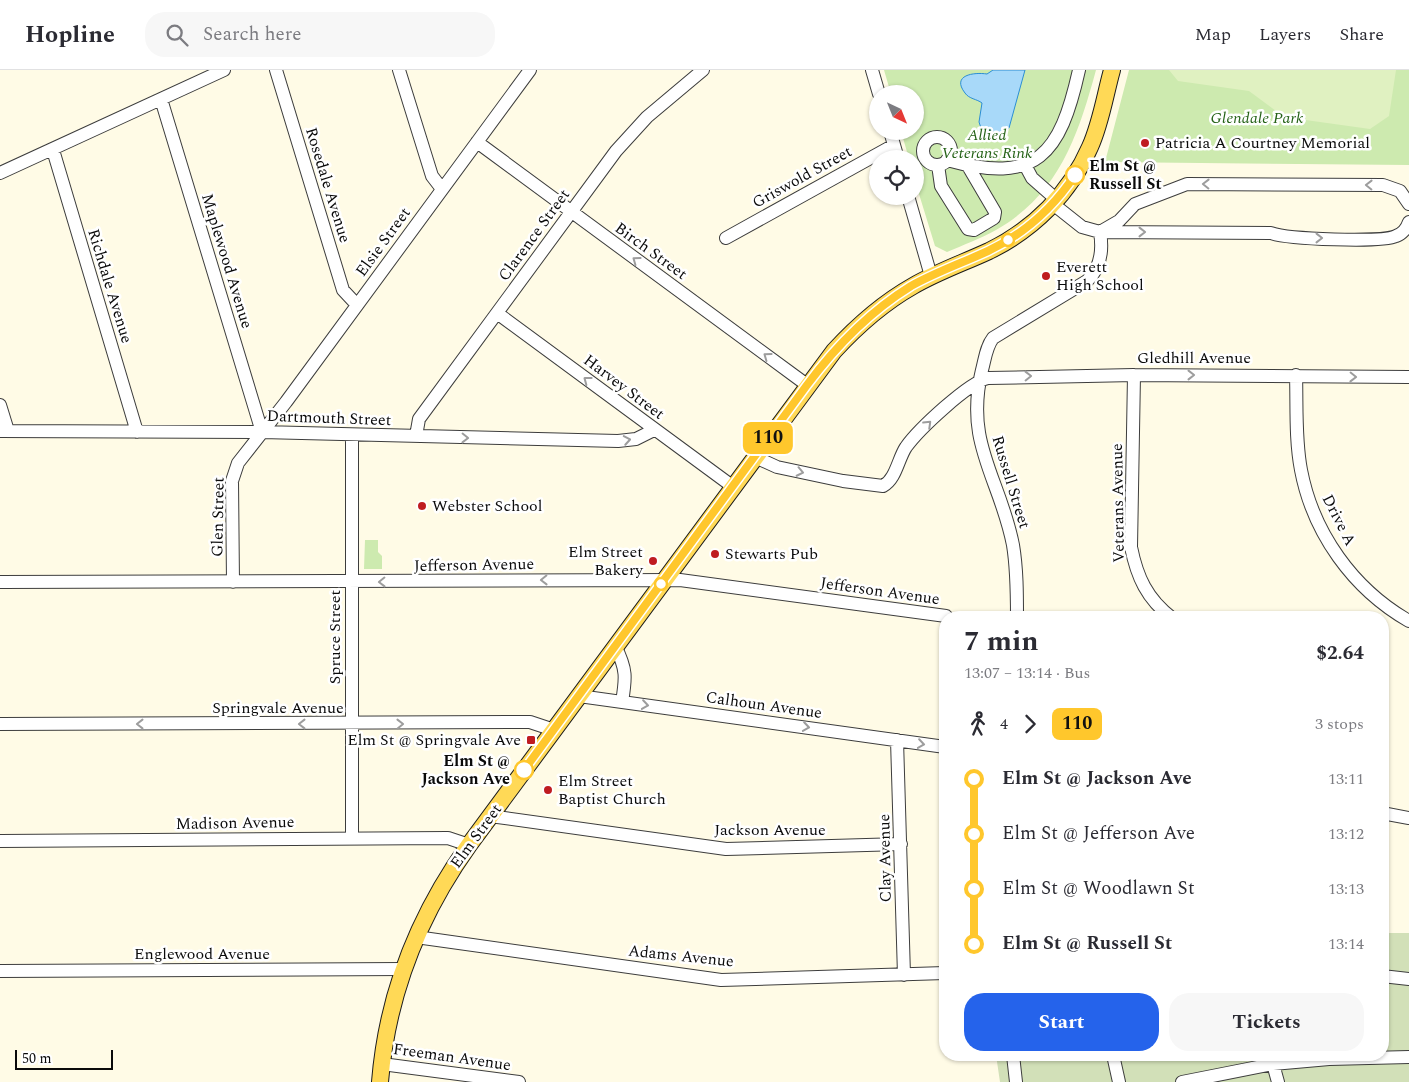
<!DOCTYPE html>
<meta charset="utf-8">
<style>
:root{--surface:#fff;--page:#f7f7f7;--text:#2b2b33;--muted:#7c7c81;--line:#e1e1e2;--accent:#2563eb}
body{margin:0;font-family:Spectral,serif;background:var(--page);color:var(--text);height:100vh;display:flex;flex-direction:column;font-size:19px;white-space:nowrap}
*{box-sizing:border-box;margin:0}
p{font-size:16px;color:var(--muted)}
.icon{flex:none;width:28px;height:28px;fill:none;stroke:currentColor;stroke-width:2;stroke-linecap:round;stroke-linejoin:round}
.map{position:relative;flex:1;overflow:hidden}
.drawer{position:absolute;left:939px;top:541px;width:450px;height:450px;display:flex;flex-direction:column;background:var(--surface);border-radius:20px;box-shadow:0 1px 4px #0004}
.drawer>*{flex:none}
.badge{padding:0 10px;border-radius:8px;font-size:18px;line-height:32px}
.needle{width:32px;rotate:137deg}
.fabs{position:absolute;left:869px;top:15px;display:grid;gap:10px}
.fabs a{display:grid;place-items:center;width:55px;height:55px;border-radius:50%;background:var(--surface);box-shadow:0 1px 4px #0004;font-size:25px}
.scale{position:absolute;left:15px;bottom:12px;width:98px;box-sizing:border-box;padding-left:5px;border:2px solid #0a0a0a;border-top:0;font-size:14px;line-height:18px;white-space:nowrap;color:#0a0a0a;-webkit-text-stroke:4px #fff;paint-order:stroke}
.map>.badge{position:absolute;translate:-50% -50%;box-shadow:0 0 0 2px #fff}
.legs{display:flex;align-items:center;gap:8px;height:55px;padding:0 25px;font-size:16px}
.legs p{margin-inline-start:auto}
.summary{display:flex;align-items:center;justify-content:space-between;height:85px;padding:0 25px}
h1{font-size:28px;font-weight:700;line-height:38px}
.primary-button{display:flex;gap:10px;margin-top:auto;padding:10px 25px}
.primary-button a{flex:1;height:58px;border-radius:20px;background:var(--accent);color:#fff;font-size:20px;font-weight:700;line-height:58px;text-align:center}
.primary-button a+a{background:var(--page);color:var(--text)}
ul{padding:0 25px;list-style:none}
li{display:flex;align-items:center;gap:18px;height:55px;font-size:19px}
li i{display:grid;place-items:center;width:8px;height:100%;margin:0 6px;background:currentColor}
li i::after{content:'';width:12px;height:12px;margin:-6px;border:4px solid;border-radius:50%;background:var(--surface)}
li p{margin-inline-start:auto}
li:first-child i{background:linear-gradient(#0000 50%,currentColor 0)}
li:last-child i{background:linear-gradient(currentColor 50%,#0000 0)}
header{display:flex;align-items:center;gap:30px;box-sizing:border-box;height:70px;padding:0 25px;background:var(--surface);border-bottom:1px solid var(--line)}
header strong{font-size:24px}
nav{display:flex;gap:28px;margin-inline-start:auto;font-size:18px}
.search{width:350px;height:45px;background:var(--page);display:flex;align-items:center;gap:12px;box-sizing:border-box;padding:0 18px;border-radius:20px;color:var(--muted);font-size:19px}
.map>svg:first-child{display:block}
</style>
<header>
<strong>Hopline</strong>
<div class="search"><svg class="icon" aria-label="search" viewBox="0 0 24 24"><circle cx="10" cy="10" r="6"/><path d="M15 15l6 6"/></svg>Search here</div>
<nav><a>Map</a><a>Layers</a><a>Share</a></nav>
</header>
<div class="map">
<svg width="1409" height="1012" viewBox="0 0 1409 1012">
<rect width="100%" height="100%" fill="#fffbe6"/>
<!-- green -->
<path fill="#cdeaaf" d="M884,0h212c-18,66 -37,124 -100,160 -16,9 -33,15 -49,22l-12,-6 -20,-65v-22h-6l-8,-28h14v-37h-24z
M1129,0h280v95l-304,-3z
M365,470h13v12l4,4v13h-18z"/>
<!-- cemetery -->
<path fill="#d2e0b8" d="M1383,863h26v149h-409l-4,-27h386z"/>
<!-- pitch -->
<path fill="#e0f1c1" d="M1169,0h227l-7,46 -19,13 -86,-12 -35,-26 -71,-10z"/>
<!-- water -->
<path fill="#a8d9f9" stroke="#2b8ed4" d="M993,0h32l-16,58 -7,6 -21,-6 -2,-6 3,-19c-5,-4 -13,-4 -17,-10 -14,-18 9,-21 22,-19z"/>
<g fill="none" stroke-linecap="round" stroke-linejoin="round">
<defs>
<path id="minor" d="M276,0l67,220 14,15
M399,0l33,106 10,13
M872,0l7,24
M161,29l101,333
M890,61l8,28
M923 81a14 14 0 1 1 28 0a14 14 0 1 1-28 0Z
M477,72l330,243
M53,80l84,282
M947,90c90,25 113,-5 132,-90
M938,95l3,21 27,43 6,1 20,-12 1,-6 -27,-46
M1025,95l7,13 25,22
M0,103l224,-103
M908,126l23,80
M1409,134l-9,-13 -17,-6 -196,-1 -52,20 -16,17 -19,11 171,1c16,6 111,10 125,3 6,-2 11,-8 13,-14
M726,168l168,-93
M497,243l235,173
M1134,305l-3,172c6,30 16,52 41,71
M1296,305c1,31 -1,64 5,95 12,63 52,119 108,151
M0,335l8,26
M0,361l262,1 356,9 18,-2 18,-9
M352,365v403
M416,366l3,-17 197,-268 31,-34 56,-47
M755,387l22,10 66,14 40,5c13,-7 15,-27 23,-39 13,-18 62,-64 82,-69l146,-3 275,2
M0,512l680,-2 266,36
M233,512l-1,-101 6,-18 48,-61 244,-332
M1017,548c0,-25 0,-49 -4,-73 -13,-67 -49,-101 -31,-175 3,-11 4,-23 11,-32l94,-57c14,-13 16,-31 13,-49l-18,-5 -29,-23
M615,576c12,23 11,32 7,56
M579,626l366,51
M0,654l530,-2 24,8
M897,670l7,235
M1382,743l27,5
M490,746l236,33 175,-5
M0,771l448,-3 21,7
M416,867l305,43 224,-7
M0,901l404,-2
M1382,906l27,3
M1013,985l3,27
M1113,985l6,27
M382,994l137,18
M1273,994l5,18
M1182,1012l91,-18 56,-5 80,-2"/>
<path id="major" d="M380,1012c7,-87 39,-167 89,-237l365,-494c23,-25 49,-48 79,-65 24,-14 50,-23 76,-35 45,-22 81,-58 101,-104 11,-24 15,-52 22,-77"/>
</defs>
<!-- minor casing -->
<use href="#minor" stroke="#3d3d3d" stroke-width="14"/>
<!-- major casing -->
<use href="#major" stroke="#1b1b1b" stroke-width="18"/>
<!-- minor -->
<use href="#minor" stroke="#fff" stroke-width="12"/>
<!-- major -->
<use href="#major" stroke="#ffd956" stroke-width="16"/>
</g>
<!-- one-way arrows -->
<defs><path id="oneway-chevron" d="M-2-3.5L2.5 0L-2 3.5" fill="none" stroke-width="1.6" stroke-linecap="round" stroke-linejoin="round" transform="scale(1.25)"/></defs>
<g stroke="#9d9d9d">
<use href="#oneway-chevron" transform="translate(1206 114) rotate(-179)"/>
<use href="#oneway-chevron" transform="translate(1369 115) rotate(-179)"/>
<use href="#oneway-chevron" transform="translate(1142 162)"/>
<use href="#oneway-chevron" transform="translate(1319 168)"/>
<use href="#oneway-chevron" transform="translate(636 190) rotate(-144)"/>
<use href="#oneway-chevron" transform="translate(767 286) rotate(-144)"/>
<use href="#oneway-chevron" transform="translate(1191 305)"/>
<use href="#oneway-chevron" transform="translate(1028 306) rotate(-1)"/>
<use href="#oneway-chevron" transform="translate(1353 307) rotate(1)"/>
<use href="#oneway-chevron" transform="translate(587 310) rotate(-143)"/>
<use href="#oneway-chevron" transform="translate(928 354) rotate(-44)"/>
<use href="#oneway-chevron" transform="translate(465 368) rotate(1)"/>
<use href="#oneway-chevron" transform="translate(627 370) rotate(-10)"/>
<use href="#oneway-chevron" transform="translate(800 402) rotate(12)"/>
<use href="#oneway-chevron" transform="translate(544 510) rotate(179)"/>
<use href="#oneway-chevron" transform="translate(382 512) rotate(179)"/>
<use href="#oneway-chevron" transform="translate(645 635) rotate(8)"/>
<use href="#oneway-chevron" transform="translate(140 654) rotate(180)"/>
<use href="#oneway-chevron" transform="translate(302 654) rotate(180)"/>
<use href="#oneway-chevron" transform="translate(400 654) rotate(-1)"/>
<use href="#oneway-chevron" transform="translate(806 657) rotate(8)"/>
<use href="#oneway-chevron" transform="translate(921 674) rotate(8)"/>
</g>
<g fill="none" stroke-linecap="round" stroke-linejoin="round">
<defs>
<path id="line-1" d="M524,700l283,-385c29,-39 62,-73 104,-99 25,-14 51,-23 77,-35 36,-17 65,-43 87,-76"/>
</defs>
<!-- line-1 casing -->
<use href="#line-1" stroke="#fff" stroke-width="11"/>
<!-- line-1 -->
<use href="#line-1" stroke="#ffc72c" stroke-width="8"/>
</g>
<!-- markers -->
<g fill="#bf1c21" stroke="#fff" stroke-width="2">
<circle cx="1145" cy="73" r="5"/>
<circle cx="1046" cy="206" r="5"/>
<circle cx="422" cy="436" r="5"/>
<circle cx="715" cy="484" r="5"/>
<circle cx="653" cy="491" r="5"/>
<rect x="526" y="665" width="10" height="10" rx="2.5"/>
<circle cx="548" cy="720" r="5"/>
</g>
<g fill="#fff" stroke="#ffc72c" stroke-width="2.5">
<circle cx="1075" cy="105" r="9"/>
<circle cx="1008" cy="170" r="6"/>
<circle cx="661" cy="514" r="6"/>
<circle cx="524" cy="700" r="9"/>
</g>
<g text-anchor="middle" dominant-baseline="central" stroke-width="5" stroke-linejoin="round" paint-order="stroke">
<!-- park labels -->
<g font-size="16" font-style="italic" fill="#266318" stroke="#fff">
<text x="1257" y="48">Glendale Park</text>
<text x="987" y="65">Allied<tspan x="987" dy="18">Veterans Rink</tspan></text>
</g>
<!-- poi labels -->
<g font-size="16" fill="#0a0a0a" stroke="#fff" text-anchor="start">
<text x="1155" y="73">Patricia A Courtney Memorial</text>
<text x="1056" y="197">Everett<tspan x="1056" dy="18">High School</tspan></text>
<text x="432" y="436">Webster School</text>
<text x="643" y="482" text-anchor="end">Elm Street<tspan x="643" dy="18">Bakery</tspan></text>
<text x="725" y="484">Stewarts Pub</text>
<text x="521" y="670" text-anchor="end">Elm St @ Springvale Ave</text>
<text x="558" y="711">Elm Street<tspan x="558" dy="18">Baptist Church</tspan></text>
</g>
<!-- stop labels -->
<g font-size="16" font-weight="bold" fill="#0a0a0a" stroke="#fff" text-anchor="start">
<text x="1089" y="96">Elm St @<tspan x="1089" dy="18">Russell St</tspan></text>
<text x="510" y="691" text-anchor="end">Elm St @<tspan x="510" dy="18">Jackson Ave</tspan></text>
</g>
<!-- street labels -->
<g font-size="16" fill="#0a0a0a" stroke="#fff">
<text transform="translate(802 107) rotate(-29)">Griswold Street</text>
<text transform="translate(328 115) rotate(73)">Rosedale Avenue</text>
<text transform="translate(534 165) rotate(-54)">Clarence Street</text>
<text transform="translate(383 172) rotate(-54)">Elsie Street</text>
<text transform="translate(651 181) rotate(36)">Birch Street</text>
<text transform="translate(227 191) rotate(73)">Maplewood Avenue</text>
<text transform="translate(110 216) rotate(73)">Richdale Avenue</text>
<text x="1194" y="288">Gledhill Avenue</text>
<text transform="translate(624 317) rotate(37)">Harvey Street</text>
<text transform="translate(329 348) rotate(2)">Dartmouth Street</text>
<text transform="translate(1011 412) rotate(73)">Russell Street</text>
<text transform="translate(1118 433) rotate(-91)">Veterans Avenue</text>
<text transform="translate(218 447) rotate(-89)">Glen Street</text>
<text transform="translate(1339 450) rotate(63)">Drive A</text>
<text transform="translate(474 495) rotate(-1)">Jefferson Avenue</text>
<text transform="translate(880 521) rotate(8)">Jefferson Avenue</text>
<text transform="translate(335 567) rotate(-90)">Spruce Street</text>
<text transform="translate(764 635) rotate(8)">Calhoun Avenue</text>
<text x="278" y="638">Springvale Avenue</text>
<text transform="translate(235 753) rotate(-1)">Madison Avenue</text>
<text x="770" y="760">Jackson Avenue</text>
<text transform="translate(476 766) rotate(-54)">Elm Street</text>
<text transform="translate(885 788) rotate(-91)">Clay Avenue</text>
<text x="202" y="884">Englewood Avenue</text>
<text transform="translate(681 886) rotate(6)">Adams Avenue</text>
<text transform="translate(452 987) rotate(8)">Freeman Avenue</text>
</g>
</g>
</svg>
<div class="fabs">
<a><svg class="needle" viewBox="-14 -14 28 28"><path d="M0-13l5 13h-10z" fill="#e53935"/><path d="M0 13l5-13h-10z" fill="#7c7c81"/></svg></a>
<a><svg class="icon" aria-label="locate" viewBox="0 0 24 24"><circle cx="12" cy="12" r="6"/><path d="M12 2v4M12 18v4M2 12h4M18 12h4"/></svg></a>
</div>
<div class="scale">50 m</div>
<b class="badge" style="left:768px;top:368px;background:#ffc72c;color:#111">110</b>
<section class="drawer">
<div class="summary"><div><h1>7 min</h1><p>13:07 – 13:14 · Bus</p></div><b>$2.64</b></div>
<div class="legs"><svg class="icon" aria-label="walk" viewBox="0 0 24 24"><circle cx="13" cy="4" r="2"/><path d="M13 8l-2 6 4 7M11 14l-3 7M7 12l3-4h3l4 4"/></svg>4<svg class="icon" aria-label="forward" viewBox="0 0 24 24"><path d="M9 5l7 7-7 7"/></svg><b class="badge" style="background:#ffc72c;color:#111">110</b><p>3 stops</p></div>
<ul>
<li><i style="color:#ffc72c"></i><b>Elm St @ Jackson Ave</b><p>13:11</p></li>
<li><i style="color:#ffc72c"></i><span>Elm St @ Jefferson Ave</span><p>13:12</p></li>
<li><i style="color:#ffc72c"></i><span>Elm St @ Woodlawn St</span><p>13:13</p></li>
<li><i style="color:#ffc72c"></i><b>Elm St @ Russell St</b><p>13:14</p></li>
</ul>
<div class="primary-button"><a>Start</a><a>Tickets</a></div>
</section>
</div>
